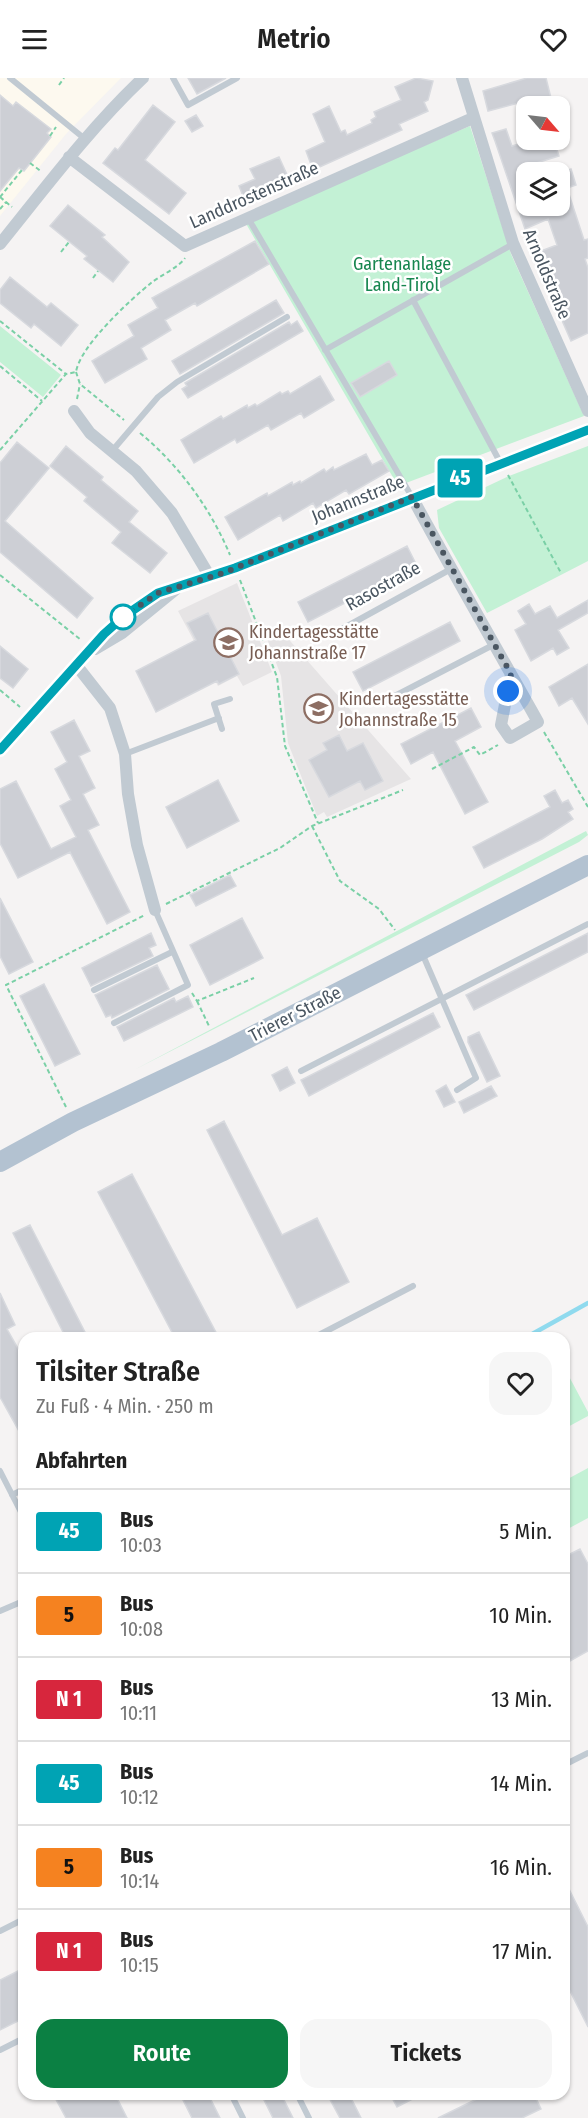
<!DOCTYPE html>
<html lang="de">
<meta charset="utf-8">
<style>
:root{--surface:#fff;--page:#f6f6f6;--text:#222;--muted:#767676;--line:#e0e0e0;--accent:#0b8043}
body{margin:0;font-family:"Fira Sans Condensed",sans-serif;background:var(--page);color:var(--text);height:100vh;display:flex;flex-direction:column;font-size:22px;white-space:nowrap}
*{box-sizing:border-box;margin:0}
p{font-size:20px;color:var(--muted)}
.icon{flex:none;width:33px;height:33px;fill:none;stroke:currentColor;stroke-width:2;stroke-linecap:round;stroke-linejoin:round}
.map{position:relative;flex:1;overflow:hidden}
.drawer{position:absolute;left:18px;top:1254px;width:552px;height:768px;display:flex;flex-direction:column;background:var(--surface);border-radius:18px;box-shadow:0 2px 4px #0004}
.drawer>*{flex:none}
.badge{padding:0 12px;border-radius:4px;font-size:21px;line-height:39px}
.needle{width:39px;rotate:118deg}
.tools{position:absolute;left:516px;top:18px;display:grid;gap:12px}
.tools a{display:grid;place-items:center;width:54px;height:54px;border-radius:12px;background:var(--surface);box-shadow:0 2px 4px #0004;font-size:30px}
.you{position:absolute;width:30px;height:30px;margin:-15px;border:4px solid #fff;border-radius:50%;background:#1a73e8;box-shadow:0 0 0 9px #1a73e833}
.map>.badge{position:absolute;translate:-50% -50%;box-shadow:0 0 0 3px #fff}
h2{padding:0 18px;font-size:22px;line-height:54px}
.round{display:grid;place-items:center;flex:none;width:63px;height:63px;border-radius:18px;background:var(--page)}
.summary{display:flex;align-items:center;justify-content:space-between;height:102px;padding:0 18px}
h1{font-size:28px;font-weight:600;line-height:45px}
.primary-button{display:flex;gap:12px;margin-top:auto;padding:12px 18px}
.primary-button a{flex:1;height:69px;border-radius:18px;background:var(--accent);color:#fff;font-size:24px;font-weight:600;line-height:69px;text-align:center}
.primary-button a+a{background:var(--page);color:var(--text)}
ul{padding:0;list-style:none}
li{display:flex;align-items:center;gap:18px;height:84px;padding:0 18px;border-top:2px solid var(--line)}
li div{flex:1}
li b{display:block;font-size:22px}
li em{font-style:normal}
li .badge{min-width:66px;font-weight:700;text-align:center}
header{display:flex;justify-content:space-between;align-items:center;height:78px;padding:0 18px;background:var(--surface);font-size:27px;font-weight:600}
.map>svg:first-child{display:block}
</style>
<header><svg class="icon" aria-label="menu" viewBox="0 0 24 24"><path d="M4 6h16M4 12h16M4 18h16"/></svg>Metrio<svg class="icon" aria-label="heart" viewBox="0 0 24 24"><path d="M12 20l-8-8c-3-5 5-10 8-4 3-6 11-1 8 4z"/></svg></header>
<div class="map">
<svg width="588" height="2040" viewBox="0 0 588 2040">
<rect width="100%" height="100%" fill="#f5f3f3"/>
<!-- commercial -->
<path fill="#fdf9ef" d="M0,0h121l-55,56 -66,82z"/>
<!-- education -->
<path fill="#e6e4e5" d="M237,505l35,89 -29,14 -6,-10 -19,10 -40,-75z
M277,548l134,153 -84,38 -3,-5 -7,4 -29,-73 -7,-67 -16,-43z"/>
<!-- green -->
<path fill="#c3f1d5" d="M470,48l41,128 73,162 -186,70 -153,-264z
M0,248l61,49 -18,22 -43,-35z
M588,368v115l-101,52 -48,-85 -2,-18 72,-34z
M586,753l2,4 -9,7 -445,228z
M564,1289l24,45v4l-24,13z
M588,1390v50l-24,13v-50z"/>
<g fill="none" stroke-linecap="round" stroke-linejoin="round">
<!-- stream -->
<path stroke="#90daee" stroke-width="4.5" d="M525,1260l63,-35"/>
</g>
<!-- building -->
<path fill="#cdcfd5" stroke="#d7d9de" stroke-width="1.5" d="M188,0h38l-29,16z
M416,0l17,3 -5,19 -4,2 4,9 -29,13 3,6 -89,40 -7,-19 19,-9 -12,-28 16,-8 12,26 4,-2 2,5 25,-12 -1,-3 5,-3 -2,-5 27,-12 -6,-13z
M527,0h19l7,28h-21l-2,-6 -42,11 -5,-20z
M0,17l13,11 3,-4 35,27 -4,4 4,4 -27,34 -5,-3 -19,23z
M153,27l22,17 -30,38 41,33 -17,21 -66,-51 12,-15 3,2z
M196,37l7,11 -11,6 -7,-11z
M506,51l6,17 20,-6h22l5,16 -39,12 6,38h34v-33l11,-4 5,16 -9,3 17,52 4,-1v19l-3,1 3,9v65l-17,8 -38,-87 24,-9 -9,-26 -23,10 -30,-88 -3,-8z
M279,79l11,24 -45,20 -6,-15 16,-7 -5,-10z
M68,127l37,30 -3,2 27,25 -16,20 -29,-23 3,-3 -37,-30z
M255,163l14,23 -72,42 -2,-3 -30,17 6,10 -30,18 6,11 -42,24 -13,-22 42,-25 -6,-11 30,-17 -6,-10z
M10,199l37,30 4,-4 27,22 -17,21 -27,-22 -3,4 -31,-25v-13z
M276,222l8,13 -104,61 -8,-13z
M297,243l6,10 -115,67 -6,-9 5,-3 -2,-3 104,-61 2,3z
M389,283l8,14 -37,22 -9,-14z
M320,298l14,24 -30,18 -3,-5 -30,17 -3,-5 -31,18 -2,-4 -41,24 -13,-23 40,-24 2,3 24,-14 1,3 7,-4 2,2 23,-14 2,2 6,-3 2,3z
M17,364l32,26 -44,53 88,77 -16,20 -77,-66v-89z
M66,368l37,31 -2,3 37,31 -9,11 38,31 -17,20 -38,-30 9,-11 -37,-31 3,-4 -37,-31z
M366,376l6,11 10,-5 7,11 -40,23 -3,-4 -30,18 -3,-5 -30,18 -3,-6 -42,25 -13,-23 42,-24 1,3 24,-14 1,3 7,-4 1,2 23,-14 2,3 7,-5 1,3z
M407,468l10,20 -109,56 -10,-20z
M588,522v13l-30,17 11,18 -12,7 -4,-7 -22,13 -16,-31 11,-6 -8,-13 11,-7 6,10 15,-8 7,12z
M208,535l31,61 -20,10 -2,-3 -61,31 -20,-41 60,-31 -9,-17z
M450,544l10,19 -97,50 -10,-19z
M0,568l28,23 -15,19 -13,-10z
M588,586v60l-16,-26 -13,8 -10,-19z
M471,630l10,19 -26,14 33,61 -23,12 -32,-62 -22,12 -10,-20z
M74,642l16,31 -11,5 16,32 -12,6 16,31 -11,5 42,82 -23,12 -37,-72 -52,26 -18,-35v-54l16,-8 35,68 25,-12 -16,-31 11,-6 -16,-31 12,-7 -16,-30z
M339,657l8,16 16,-8 20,38 -18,9 -5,-9 -31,16 -20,-37 18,-10 -4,-7z
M218,702l21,41 -52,27 -21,-41z
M555,712l7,13 6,-3 5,9 -5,3 5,7 -31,20 -58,29 -11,-21 77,-40 -6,-11z
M230,797l6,11 -40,20 -6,-11z
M0,820l33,64 -24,12 -9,-18z
M242,840l21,40 -53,27 -20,-40z
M151,855l5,12 -7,3 4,8 -62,30 -9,-18z
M588,855v19l-114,58 -8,-15z
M157,887l12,24 -57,29 -1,-3 -5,2 -11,-22z
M44,906l36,70 -25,12 -35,-70z
M188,918l5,11 -69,34 -7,-14 57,-29 2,4z
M433,935l7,14 -131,69 -8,-16z
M479,954l21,44 -13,6 -19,-40v-5z
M287,989l8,16 -15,8 -8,-16z
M446,1007l9,17 -11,5 -8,-16z
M491,1008l6,10 -33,17 -5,-11z
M224,1043l58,114 35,-17 32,64 -52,26 -90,-178z
M132,1096l87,164h-44l-77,-146z
M30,1147l58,113h-22l-53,-105z
M0,1215l15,32 -8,4 17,30v81l-24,-43z
M580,1471l8,15v87l-18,10 -6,-11v-93z
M564,1801l24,48v100l-24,-48z
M24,1890v50l-24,12v-50z
M53,2016h62l12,24h-61z
M180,2016h28l12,24h-28z
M261,2016h20l12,24h-20z
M327,2016h22l12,24h-21z
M390,2016h32l-25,13z
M487,2016h47l7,15 -19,9h-84z"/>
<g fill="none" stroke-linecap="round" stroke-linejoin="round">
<!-- path -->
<path stroke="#7ad0a6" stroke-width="2" stroke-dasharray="4.5 3" stroke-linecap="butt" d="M59,7l5,-7
M50,58l6,-9
M30,85l12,9
M0,119l22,-27
M0,119l12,10
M0,131l6,-7
M61,174l8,-10
M93,200l5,-7
M0,243l66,53
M0,288l42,35
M76,294l4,12 44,36
M77,321l3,-15
M140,355c39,32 71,76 90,122
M0,372l66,-76 10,-2c4,-26 54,-72 75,-89 10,-8 27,-15 34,-25
M508,397l53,98
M0,497l81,65
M240,502l37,97 8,69 33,77
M0,612l20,17
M544,654l44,75
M432,691l42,-22 6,8 18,-10
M312,748l28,55 39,28 16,21
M166,826l114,-56 32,-22 91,-36
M192,915l5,8 57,-23
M197,923l12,25
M66,1029l-60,-122 139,-70
M20,1700l4,-2"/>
<!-- lane -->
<path stroke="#c1cad2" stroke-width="6" d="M10,0l75,61
M173,0l15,27 49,-27
M248,140l164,279
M413,222l87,162
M325,272l188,-106
M112,373l46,-54 19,-15 110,-65
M331,557l120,-66
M385,623l110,-57
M222,651l-8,-25 16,-5
M125,676l94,-36
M422,875l54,125 -19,12
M94,912l78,-38
M114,945l74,-38 -33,-75
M301,993l287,-147
M313,1260l100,-52
M0,1393l24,47
M12,1417l12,-6
M0,1533l21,-9
M564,1687l24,-12
M0,1853l24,-12
M0,1972l24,-12
M231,2016l12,24
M297,2016l12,24"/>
<!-- street -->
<path stroke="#c1cad2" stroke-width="12" d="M462,0l51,165 75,168
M69,79l116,89 288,-128
M0,166c46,-57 90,-116 143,-166
M74,333l16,22 46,38 36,42 38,64
M412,419c41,76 84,150 126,225l-28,16 -9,-13 10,-51
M95,571l27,-16 54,-44
M77,588l33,42 15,46 3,40 9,51 18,65
M0,672l104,-116 19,-17 34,-24 78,-25 353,-138"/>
<!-- primary -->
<path stroke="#b3c2d1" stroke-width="20" d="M0,1084l73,-40 148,-70 367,-187"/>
</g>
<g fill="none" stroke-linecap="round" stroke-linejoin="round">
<defs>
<path id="line" d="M0,672l104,-116 19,-17 35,-24 77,-25 353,-138"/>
</defs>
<!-- line casing -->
<use href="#line" stroke="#fff" stroke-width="14"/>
<!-- line -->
<use href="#line" stroke="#00a3b4" stroke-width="9"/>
<!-- walk -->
<path stroke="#4a5661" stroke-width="6" stroke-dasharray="0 10.8" d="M123,539l35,-24 65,-20 189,-76 99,177 -3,17"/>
</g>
<!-- icons -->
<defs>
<symbol id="school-ring" viewBox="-11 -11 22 22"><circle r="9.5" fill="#fff" stroke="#8d6e63" stroke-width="1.5"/><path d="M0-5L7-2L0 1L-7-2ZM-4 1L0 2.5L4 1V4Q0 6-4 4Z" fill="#8d6e63"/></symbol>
</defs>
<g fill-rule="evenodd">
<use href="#school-ring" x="212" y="548" width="33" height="33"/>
<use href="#school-ring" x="302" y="614" width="33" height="33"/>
</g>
<!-- markers -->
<circle fill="#fff" stroke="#00a3b4" stroke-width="3" cx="123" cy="539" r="12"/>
<g text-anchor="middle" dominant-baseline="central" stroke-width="5" stroke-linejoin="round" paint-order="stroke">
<!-- street labels -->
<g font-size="18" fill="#4a5661" stroke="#fff">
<text transform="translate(254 117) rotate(-24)">Landdrostenstraße</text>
<text transform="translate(547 196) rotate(67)">Arnoldstraße</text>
<text transform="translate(358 421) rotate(-22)">Johannstraße</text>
<text transform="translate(383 508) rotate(-29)">Rasostraße</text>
<text transform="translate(295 936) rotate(-27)">Trierer Straße</text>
</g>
<!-- park labels -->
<g font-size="18" fill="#17864f" stroke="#fff">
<text x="402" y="186">Gartenanlage<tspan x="402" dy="21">Land-Tirol</tspan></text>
</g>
<!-- education labels -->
<g font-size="18" fill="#785e54" stroke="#fff" text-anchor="start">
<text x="249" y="554">Kindertagesstätte<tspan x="249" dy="21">Johannstraße 17</tspan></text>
<text x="339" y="621">Kindertagesstätte<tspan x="339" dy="21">Johannstraße 15</tspan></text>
</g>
</g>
</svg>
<div class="tools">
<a><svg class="needle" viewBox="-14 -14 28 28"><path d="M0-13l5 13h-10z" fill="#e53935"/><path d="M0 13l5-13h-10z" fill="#767676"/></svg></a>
<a><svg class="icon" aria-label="layers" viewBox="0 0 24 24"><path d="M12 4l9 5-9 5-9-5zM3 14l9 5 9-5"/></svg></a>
</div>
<div class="you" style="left:508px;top:613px"></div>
<b class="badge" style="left:460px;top:400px;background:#00a3b4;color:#fff">45</b>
<section class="drawer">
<div class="summary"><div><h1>Tilsiter Straße</h1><p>Zu Fuß · 4 Min. · 250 m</p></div><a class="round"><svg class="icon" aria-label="heart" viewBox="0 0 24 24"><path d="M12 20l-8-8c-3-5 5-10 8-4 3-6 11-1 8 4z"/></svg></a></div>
<h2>Abfahrten</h2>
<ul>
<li><span class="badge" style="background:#00a3b4;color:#fff">45</span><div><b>Bus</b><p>10:03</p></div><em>5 Min.</em></li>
<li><span class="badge" style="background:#f58220;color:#111">5</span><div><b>Bus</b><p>10:08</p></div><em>10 Min.</em></li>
<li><span class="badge" style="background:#d7263d;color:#fff">N 1</span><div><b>Bus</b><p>10:11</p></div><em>13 Min.</em></li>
<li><span class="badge" style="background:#00a3b4;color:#fff">45</span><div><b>Bus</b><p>10:12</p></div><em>14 Min.</em></li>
<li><span class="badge" style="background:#f58220;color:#111">5</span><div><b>Bus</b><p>10:14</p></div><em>16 Min.</em></li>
<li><span class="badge" style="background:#d7263d;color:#fff">N 1</span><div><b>Bus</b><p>10:15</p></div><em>17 Min.</em></li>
</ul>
<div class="primary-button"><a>Route</a><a>Tickets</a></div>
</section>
</div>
